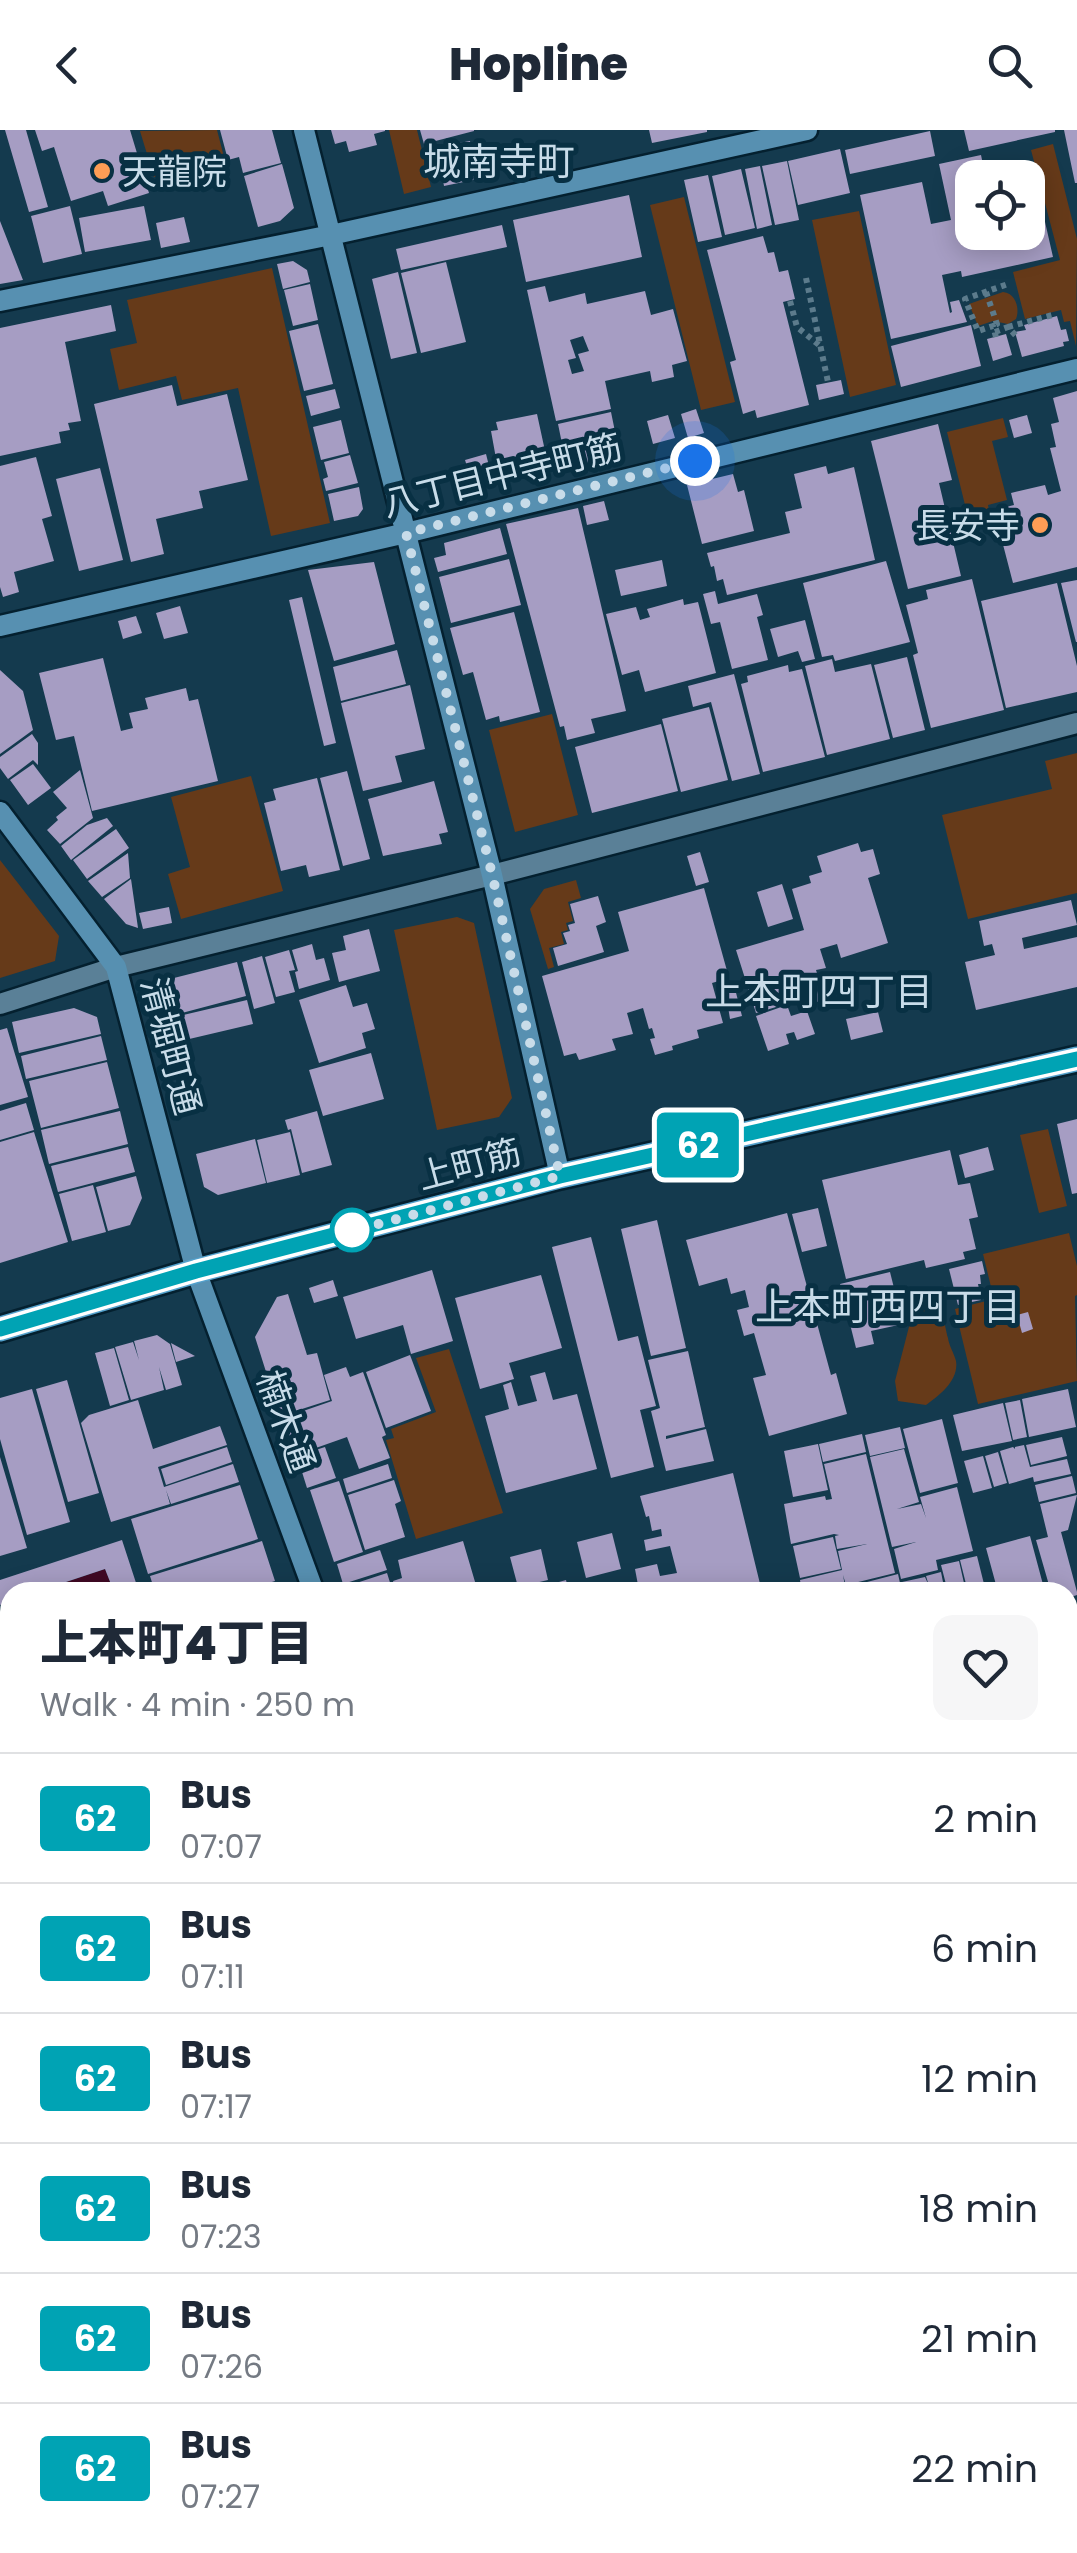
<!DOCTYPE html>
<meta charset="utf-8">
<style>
:root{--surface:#fff;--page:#f6f6f7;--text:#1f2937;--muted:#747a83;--line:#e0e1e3}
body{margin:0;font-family:Poppins,"Noto Sans JP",sans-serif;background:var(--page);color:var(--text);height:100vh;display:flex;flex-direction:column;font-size:38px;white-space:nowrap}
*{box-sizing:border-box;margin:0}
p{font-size:32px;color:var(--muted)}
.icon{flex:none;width:55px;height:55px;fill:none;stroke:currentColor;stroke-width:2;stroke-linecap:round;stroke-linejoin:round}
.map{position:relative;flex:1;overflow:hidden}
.side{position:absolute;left:0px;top:1452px;width:1078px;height:972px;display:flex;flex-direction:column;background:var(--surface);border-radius:30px 30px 0 0;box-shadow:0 5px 25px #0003}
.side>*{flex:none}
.badge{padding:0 20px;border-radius:8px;font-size:35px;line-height:65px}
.buttons{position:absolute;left:955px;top:30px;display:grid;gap:20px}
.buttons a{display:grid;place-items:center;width:90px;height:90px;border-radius:20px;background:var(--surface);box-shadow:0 5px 25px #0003;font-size:50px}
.you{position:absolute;width:50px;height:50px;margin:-25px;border:8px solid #fff;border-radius:50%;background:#1a73e8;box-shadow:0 0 0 15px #1a73e833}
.map>.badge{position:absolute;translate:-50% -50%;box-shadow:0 0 0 5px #fff}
.round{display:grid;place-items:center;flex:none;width:105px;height:105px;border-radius:20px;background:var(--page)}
.head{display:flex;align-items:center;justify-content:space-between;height:170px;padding:0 40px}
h1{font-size:48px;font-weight:800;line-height:75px}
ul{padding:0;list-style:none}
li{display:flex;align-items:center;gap:30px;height:130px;padding:0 40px;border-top:2px solid var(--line)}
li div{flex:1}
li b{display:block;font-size:38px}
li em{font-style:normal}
li .badge{min-width:110px;font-weight:700;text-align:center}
header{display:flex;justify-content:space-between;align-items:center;height:130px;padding:0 40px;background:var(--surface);font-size:45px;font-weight:800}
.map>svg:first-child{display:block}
</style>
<header><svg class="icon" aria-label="back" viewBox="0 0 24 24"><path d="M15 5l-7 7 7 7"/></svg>Hopline<svg class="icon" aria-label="search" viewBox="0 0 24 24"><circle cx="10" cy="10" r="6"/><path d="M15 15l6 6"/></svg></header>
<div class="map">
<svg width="1077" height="2423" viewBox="0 0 1077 2423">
<rect width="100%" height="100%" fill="#143a4e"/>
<!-- green -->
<path fill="#663a19" d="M217,0l7,27 -70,20 -14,-46z
M389,0h28l14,57 -27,7z
M1053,14l24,95 -1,107 -6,-25 -6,1 -3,-12 -36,9 -12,-47 47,-12 -29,-110z
M684,67l51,205 -34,8 -51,-205z
M859,81l37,174 -46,12 -38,-177z
M272,138l58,255 -59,13 -33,-148 -56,12 -6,-24 -57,14 -9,-41 27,-6 -10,-43z
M1003,162c13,1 17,17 13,27l-8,5 -15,-3 -15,5 -9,-22z
M1003,288l5,19 -16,4 15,59 -19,5 2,11 -21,5 -22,-89z
M552,584l26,101 -63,17 -26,-102z
M1077,623v140l-109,26 -26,-104 110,-26 -7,-28z
M251,646l32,115 -102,28 -13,-45 22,-7 -19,-70z
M0,730l59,76 -4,25 -55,17z
M576,750l5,18 -13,4 5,19 -7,2 2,7 -7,2 3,12 -15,4 5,19 -6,2 -18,-60 14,-20z
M457,787l17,6 38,175 -13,19 -62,13 -43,-200z
M1048,999l19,77 -28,7 -19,-78z
M1069,1103l8,33v29l-2,1 2,85 -99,23 -23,-95 39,-10 -11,-45z
M932,1173c13,9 12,21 16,35 1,8 6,15 8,23 3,19 -16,34 -30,44l-28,-4 -3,-20 16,-62 12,-13z
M449,1219l54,164 -87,26 -30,-99 8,-2 -3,-9 45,-17 -20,-54z
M10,1588v187l-4,2 -6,-21v-165z
M1077,2121v91l-9,3v-92z"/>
<!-- water -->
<path fill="#400924" d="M105,1439l9,23h-78z"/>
<!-- building -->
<path fill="#a69dc3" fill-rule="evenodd" d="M5,0h21l22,77 -19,5z
M35,0h95l19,63 -41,13 -5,-15 -32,10 -17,-54 -12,4z
M220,0h52l9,33 -38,10 -4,-16 -11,3z
M331,0h54v1l-11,3 3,11 -28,7 -3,-11 -11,3z
M420,0h54v1l-50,13z
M649,0h58v2l-55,11z
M964,0h91v2l-86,19z
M1064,0h13v53h-2z
M930,1l5,25 -85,18 -5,-24z
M470,11l8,38 -34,7 -2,-11 -10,2 -6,-28z
M840,19l10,44 -52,12 -10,-44z
M981,25l4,19 40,-9 1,6 7,-2 20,88 -91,20 -1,-6 -19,4 8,38 2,-1 -2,-10 9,-2 8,22 -76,17 -31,-144 62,-13 9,42 20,-4 -12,-56zM972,48h56v54h-56z
M787,31l12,59 -24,5 -13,-59z
M282,34l12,44 -14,13 -22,6 -14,-51z
M760,36l12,59 -15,4 -12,-60z
M741,39l14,59 -30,7 -13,-59z
M708,45l14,62 -24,5 -14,-62z
M629,65l13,62 -116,25 -13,-62z
M70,76l12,48 -39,9 -12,-47z
M144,76l7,34 -66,12 -6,-34z
M184,87l6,25 -29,6 -5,-25z
M0,91l23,59 -23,4z
M502,95l5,22 -106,23 -5,-21z
M763,106l5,17 6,-1 5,20 9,-2 7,29 -12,3 26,103 -52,13 -2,-8 -12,4 -13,-52 6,-2 -29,-110z
M293,131l14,9 3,12 -27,7 -6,-25z
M446,132l20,80 -45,11 -20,-80z
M398,142l19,81 -26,6 -19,-80z
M310,154l8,36 -25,6 -9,-36z
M545,156l4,16 36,-9 2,11 58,-13 6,24 22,-6 14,52 -15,4 2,12 -22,5 -2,-11 -45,10 6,28 -55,12 -29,-131zM583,206l6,15 -11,3 6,17 -12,3 -4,-14 8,-2 -6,-18z
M111,175l5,26 -51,11 16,79 -13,2 2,7 -11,2 2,11 -61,13v-128z
M1057,186l4,14 5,-1 3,12 -6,1 1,4 -42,11 -7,-25 11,-2 -2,-5z
M318,194l15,60 -29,7 -15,-60z
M971,195l10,41 -80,21 -10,-41z
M1006,204l6,21 -19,6 -6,-22z
M841,250l3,14 -25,6 -3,-15z
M172,255l5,21 50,-12 21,86 -49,11 4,17 -47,11 8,35 -33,8 -37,-158z
M335,259l5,19 -29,8 -5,-20z
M1077,261v176l-64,16 -19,-73 20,-5 -3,-12 34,-8 3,10 13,-4 -11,-43 6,-1 -5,-23 8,-2 -6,-24z
M696,279l8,24 -16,5 -7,-24z
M611,282l9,44 -53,12 -9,-44z
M537,284l10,46 -15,2 1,7 -34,6 -8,-44 7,-1 -2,-8z
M668,285l7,23 -22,6 -6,-23z
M1027,285l5,18 -18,5 -5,-18z
M341,290l8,33 -28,7 -8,-33z
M938,294l14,56 -13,3 22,93 -53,13 -37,-148z
M486,324l5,20 -20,5 -6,-19z
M350,325l8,28 -32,8 -3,-12 5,-2 -4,-15z
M36,327l16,59 -10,3 12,42 -40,11 5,20 -16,5 -3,-10v-121z
M826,336l2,8 26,-7 21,93 -148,35 -4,-16 -6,2 -3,-15 -3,1 -4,-14 83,-20 -5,-21 17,-4 -8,-34z
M100,338l23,92 -44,11 -23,-92z
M733,344l5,18 6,-2 10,41 -52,13 -15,-59z
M359,357l4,22 -5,7 -24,5 -6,-27z
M604,371l5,19 -22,5 -4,-19z
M578,378l48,203 -35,8 4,14 -28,7 -3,-14 -4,1 -54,-203z
M500,398l7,26 -69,18 -4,-14 12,-3 -2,-12z
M509,429l12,46 -70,18 -12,-46z
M662,430l5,26 -46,10 -6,-26z
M886,431l24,81 -75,19 -2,-6 -11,2 -19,-74z
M374,432l21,82 -61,17 -26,-91z
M972,449l32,131 -73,18 -18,-73 5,-2 -12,-48 22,-6 -2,-9z
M1077,450v62h-1l-15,-59z
M1057,453l20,83v26l-71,16 -25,-107z
M715,461l3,13 39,-10 6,21 -6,2 11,43 -36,9 -12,-47 -9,2 -8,-30z
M302,467l34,146 -12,3 -35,-146z
M683,469l1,6 14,-3 18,71 -71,19 -6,-22 -17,5 -16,-61 30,-7 4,13 10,-3 -3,-8z
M180,476l8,27 -24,6 -8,-26z
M514,482l26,100 -40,10 -1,-6 -13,4 -13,-48 -10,3 -13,-47z
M136,486l6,17 -19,6 -5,-18z
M805,490l10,39 -13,3 -4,-11 -20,6 -8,-28z
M397,520l9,34 -65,17 -8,-34z
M907,527l18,73 -32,8 -19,-73z
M103,528l18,73 12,-3 -4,-15 19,-4 -3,-11 41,-10 3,13 9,-2 20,82 -126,30 -18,-75 -18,4 -17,-67z
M832,529l3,13 36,-8 19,75 -63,16 -22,-89z
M788,535l1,7 13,-3 23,88 -62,15 -22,-88 7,-2 -1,-6z
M0,540l23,21 10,39 -33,24z
M734,544l26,100 -28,7 -21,-79 -18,5 -5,-21z
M410,555l15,64 -30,7 7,26 -39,9 -22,-88z
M709,577l19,73 -47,12 -19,-73z
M661,594l17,67 -86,22 -17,-66z
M32,604l6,9v22l-5,-5 -25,19 -8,-11v-11z
M33,634l18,24 -23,17 -18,-25z
M80,640l13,48 -33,26 -13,-14 11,-10 -2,-3 11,-9 -14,-16z
M347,641l23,88 -27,7 -23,-88z
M317,648l23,92 -31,7 -3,-12 -25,6 -17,-68 12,-3 -3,-11z
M434,651l14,51 -9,2 3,10 -59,12 -15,-57z
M107,688l6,8 -42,34 -10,-14 26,-21z
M116,699l13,19 -42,31 -14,-19z
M858,713l3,9 12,-3 7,25 -12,4 20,65 -47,15 -4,-14 -17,5 6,19 -10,2 4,13 -5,1 5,17 -19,6 -2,-7 -43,13 -20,-63 68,-20 -12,-41 19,-6 -2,-7 13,-4 -5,-16z
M700,722l9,30 -13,4 -9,-30z
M128,723l2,25 -28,19 -14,-16z
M131,749l7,49 -12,-4 -22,-25z
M782,754l11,35 -25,8 -11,-35z
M704,758l25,90 -17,5 11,40 -26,7 2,8 -27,8 1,4 -18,5 -5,-16 5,-1 -3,-10 -3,1 -6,-21 -16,5 6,21 -21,5 4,11 -37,10 -3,-7 -12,3 -22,-80 87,-25 -11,-39z
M598,766l8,26 -10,4 8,26 -46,14 -5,-18 14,-4 -4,-11 7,-2 -2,-6 7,-2 -5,-19z
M1071,770l6,25 -55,13 2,11 53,-12v50l-101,23 -11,-48 30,-7 -3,-11 -8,2 -5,-25z
M169,777l3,16 -29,6 -4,-16z
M369,799l11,42 -41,11 -7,-29 14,-3 -3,-14z
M312,814l4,16 8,-2 6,22 -31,9 -4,-17 3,-1 -6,-21z
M289,820l6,20 -6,1 6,21 -19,5 -11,-40z
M262,826l13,47 -21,6 -12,-47z
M237,832l9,34 -83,22 -5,-19 12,-20z
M346,855l7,22 14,-4 8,26 -13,4 4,15 -47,15 -20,-63z
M734,855l8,31 -12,3 -5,-31z
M247,870l6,24 -85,20 -6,-24z
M787,875l4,11 16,-5 8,23 -18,6 -3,-8 -8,2 3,10 -21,7 -12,-35z
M74,878l23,9 4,17 -82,19 -7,-31z
M878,882l5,20 -32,8 -5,-21z
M7,898l21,69 -28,8v-75z
M101,906l6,24 -81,19 -5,-23z
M371,923l13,46 -61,17 -14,-46z
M107,932l12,46 -78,20 -12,-47z
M26,973l8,27 -34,10v-29z
M120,981l8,33 -79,20 -8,-34z
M317,981l15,54 -30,8 -11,-44 -3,1 -3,-10z
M1077,989v74l-5,1 -15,-70z
M34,1002l34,110 -68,21v-121z
M290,1002l10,43 -33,8 -10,-43z
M255,1009l11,44 -48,12 -14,-8 -8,-33z
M128,1017l7,25 -77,20 -7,-26z
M988,1017l6,23 -29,8 -6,-23z
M950,1020l8,35 12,-2 8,34 -9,2 7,30 -13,3 2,7 -39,9 -2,-8 -78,19 -24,-99z
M136,1046l6,22 -12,27 -22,6 -12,-44z
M93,1055l13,47 -34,9 -13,-47z
M818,1078l9,38 -25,6 -10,-38z
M787,1083l44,162 5,-2 11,41 -78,22 -16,-58 13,-3 -12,-42 -10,3 -7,-26 12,-3 -4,-17 -14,4 -4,-16 -28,8 -13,-46z
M657,1090l29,128 -35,8 -30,-127z
M591,1107l27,104 20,-5 18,70 -16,4 14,57 -43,11 -59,-231z
M982,1131l3,13 -5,1 1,9h-3l3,16 -23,5 -9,-36z
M432,1140l21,71 -42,13 -8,-29 -47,14 -13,-42z
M890,1142l13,52 -32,7 3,13 -18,4 -16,-64z
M541,1145l21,73 -53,15 5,16 -34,10 -25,-91z
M333,1150l5,16 -24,7 -5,-15z
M288,1164l19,61 10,-2 13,47 -50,16 -25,-79 22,-40z
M1028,1182l5,17 -11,4 -5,-18z
M157,1205l13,9 12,41 -16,5 -7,-23 5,23 -33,10 -16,-53 18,-5 6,18 -5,-19z
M171,1213l24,13 -19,6z
M114,1218l15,52 -19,6 -15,-53z
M688,1221l17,76 -39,9v3l40,-10 8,32 -48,10 -15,-60 9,-3 -12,-48z
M410,1225l21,56 -45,17 -20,-56z
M346,1237l4,10 13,-5 23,63 -4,2 8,21 -31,11 -12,-32 -51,18 -13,-37 49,-17 -8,-26z
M545,1242l8,28 24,-6 20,75 -91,24 -21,-77 24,-7 -6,-24 8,-3 7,24 19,-5 -7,-25z
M67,1250l32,113 -31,9 -32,-113z
M32,1259l38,133 -43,13 -27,-96v-41z
M1068,1259l8,38 -47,10 -7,-38z
M138,1270l15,49 67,-23 7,19 -69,22 6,20 69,-23 6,18 -68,22 -5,-14 4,14 -59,18 -30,-99 8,-8z
M1020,1270l7,37 -14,3 -8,-37z
M1003,1273l9,38 -50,10 -9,-36z
M942,1289l16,64 -38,10 -17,-64z
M900,1297l5,21 -35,8 -5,-21z
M862,1304l4,18 -43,10 -4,-18z
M1062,1307l5,19 -36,9 -5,-20z
M818,1314l10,46 -35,7 -9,-46z
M1024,1315l6,22 37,-8 4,15 -37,8 -1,-5 -24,7 -9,-33 13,-4 2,2v-2z
M227,1317l5,15 -66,23 -5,-16z
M325,1317l11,31 -29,10 -10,-32z
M904,1319l15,53 -22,7 24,-5 5,14 -6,-21 37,-10 16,64 -37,9 2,10 -37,9 -7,-30 22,-7 -24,5 -22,-90z
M998,1322l9,31 -13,4 -9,-31z
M866,1324l29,119 -49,12 -3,-10 2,11 -25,6h-18l-2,-12 42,-10 -4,-19 29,-7 -30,5 -2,-13 4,-1 -5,-1 -43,10 -7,-40 41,-8 1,4 6,-1 -8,-35z
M983,1326l9,32 -19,5 -9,-32z
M0,1327l27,91 -27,8z
M388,1334l4,14 -45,15 -4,-14z
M733,1343l29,119h-150l26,-7 -3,-16 22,-5 3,12 17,-3 -7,-27 -24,5 -2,-11 18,-4 -1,-7 -9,2 -3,-15 -3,1 -6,-21z
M1072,1346l4,17 -37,9 -4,-17z
M394,1350l7,21 -6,3 10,33 -40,13 -17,-55z
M339,1351l24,71 -29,10 -24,-72z
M240,1355l18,54 -110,35 -17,-55z
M1077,1365l-9,35 -7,2 16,60v3l-9,3v-6h-17l-15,-52 12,-3 -8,-33z
M612,1403l9,36 -35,9 -9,-36z
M1030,1406l15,56h-47l-12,-44z
M833,1407l8,32 -41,9 -7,-32z
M122,1410l17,52h-25l-9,-23 -69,23h-26v10l-10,3v-25z
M262,1411l13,40 -36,11h-84l-5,-16z
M463,1411l15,51h-82l-3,-11 9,-3 -4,-18z
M541,1419l7,31 -30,7 -8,-30z
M380,1420l7,20 -44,14 -6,-20z
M977,1426l9,36h-18l-8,-32z
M959,1431l7,31h-18l-7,-27z
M941,1442l4,20h-40l-3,-10 23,-5 4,9 -3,-10z
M387,1443l6,19h-47l-2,-5z
M898,1444l4,18h-32l-3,-10z
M566,1450l3,12h-15l-2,-8z
M866,1454l2,8h-34v-1z
M1,1507l7,21 2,-1v36l-10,4z
M1068,1511l9,34v34l-9,2z
M1068,1628l9,31v4l-9,3z
M1073,1728l4,18v24l-9,2v-42z
M1077,1775v67l-9,2v-67z
M10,1808v80l-5,1 -5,-19v-59z
M1077,1917v60l-8,2 3,10 -4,1v-70z
M1077,1994v40l-9,3v-41z
M5,1996l5,29 -10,2v-30z
M10,2027v24l-10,2v-24z
M10,2052v22l-10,3v-22z
M10,2076v27l-10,2v-26z
M10,2105v18l-10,3v-19z
M10,2125v22l-3,1 -7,-4v-16z
M0,2194l10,26v31l-10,-27z
M1077,2217v51l-9,3v-52z
M0,2267l10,26v27l-10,4z
M10,2323v23l-10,4v-24z
M10,2349v51l-10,-28v-19z
M1068,2397l8,26h-80l-2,-8h74z
M14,2415h38l-20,8h-15z
M87,2415h11l4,8h-35z
M164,2415h38l3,8h-38z
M205,2415h45l1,4 -11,4h-32z
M268,2415h39l3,8h-39z
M321,2415h37l3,8h-37z
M535,2415h81l3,8h-81z
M694,2415h59l2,8h-59z
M785,2415h47l2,8h-61l12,-5z
M853,2415h89l2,8h-110l19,-6z"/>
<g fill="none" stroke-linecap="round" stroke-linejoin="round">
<defs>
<path id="lane" d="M0,1943l10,41"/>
<path id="street" d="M0,874l116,-37 376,-92 585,-152
M1068,1487l9,-2
M1068,1913l9,-2
M0,2173l10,-5
M0,2393l10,30
M257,2415l3,8
M369,2415l3,8
M641,2415l5,8
M668,2415l1,8"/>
<path id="secondary" d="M304,0l188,745 68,301
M0,171l331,-66 476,-105
M0,496l406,-93 671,-164
M0,682l116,155 80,304 118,321
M1068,1693l9,-2"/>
<path id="primary" d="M0,1199l196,-58 364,-95 517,-117"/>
</defs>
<!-- lane casing -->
<use href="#lane" stroke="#04202f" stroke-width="19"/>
<!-- street casing -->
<use href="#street" stroke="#04202f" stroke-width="25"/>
<!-- secondary casing -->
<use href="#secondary" stroke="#04202f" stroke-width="25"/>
<!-- primary casing -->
<use href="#primary" stroke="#04202f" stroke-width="30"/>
<!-- path -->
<path stroke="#5c7b8c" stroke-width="6" stroke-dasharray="5 5" stroke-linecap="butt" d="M806,148l22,104
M986,162l11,32 -4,2
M790,171l7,26 22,18
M1008,197l48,-13
M995,202l13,-5 8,9
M996,207l-3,-11 -15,5 -13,-32 43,-15"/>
<!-- lane -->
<use href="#lane" stroke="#5a8097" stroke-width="14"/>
<!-- street -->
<use href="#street" stroke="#5a8097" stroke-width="20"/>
<!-- secondary -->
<use href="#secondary" stroke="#5790b1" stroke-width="20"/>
<!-- primary -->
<use href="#primary" stroke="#53a1cc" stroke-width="25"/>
</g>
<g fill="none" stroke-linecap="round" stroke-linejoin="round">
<defs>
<path id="line" d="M0,1199l196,-58 364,-95 517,-117"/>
</defs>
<!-- line casing -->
<use href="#line" stroke="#fff" stroke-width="22"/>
<!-- line -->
<use href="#line" stroke="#00a3b4" stroke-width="15"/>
<!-- walk -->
<path stroke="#c8dce9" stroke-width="10" stroke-dasharray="0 18" d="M352,1100l-4,2 212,-56 -68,-302 -86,-341 289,-72"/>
</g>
<!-- markers -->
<g fill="#fd9d55" stroke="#083043" stroke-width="4">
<circle cx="102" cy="41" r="10"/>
<circle cx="1040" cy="395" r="10"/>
</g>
<circle fill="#fff" stroke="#00a3b4" stroke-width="5" cx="352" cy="1100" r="20"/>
<g text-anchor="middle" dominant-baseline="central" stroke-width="10" stroke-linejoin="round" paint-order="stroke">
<!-- poi labels -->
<g font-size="35" fill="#c8dce9" stroke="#083043" text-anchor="start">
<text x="122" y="41">天龍院</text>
<text x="1020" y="395" text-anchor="end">長安寺</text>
</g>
<!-- street labels -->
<g font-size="35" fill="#c8dce9" stroke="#083043">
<text transform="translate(502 345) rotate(-14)">八丁目中寺町筋</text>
<text transform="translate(171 916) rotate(75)">清堀町通</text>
<text transform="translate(469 1034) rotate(-15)">上町筋</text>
<text transform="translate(286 1291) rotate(70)">楠木通</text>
</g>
<!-- neighbourhood labels -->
<g font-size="38" fill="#c8dce9" stroke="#083043">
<text x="499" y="31">城南寺町</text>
<text x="819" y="861">上本町四丁目</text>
<text x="888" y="1176">上本町西四丁目</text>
</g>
</g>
</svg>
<div class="buttons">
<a><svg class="icon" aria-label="locate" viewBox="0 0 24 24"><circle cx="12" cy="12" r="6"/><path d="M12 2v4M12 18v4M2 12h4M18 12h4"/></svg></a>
</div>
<div class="you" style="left:695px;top:331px"></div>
<b class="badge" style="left:698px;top:1015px;background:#00a3b4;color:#fff">62</b>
<section class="side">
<div class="head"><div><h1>上本町4丁目</h1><p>Walk · 4 min · 250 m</p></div><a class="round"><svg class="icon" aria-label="heart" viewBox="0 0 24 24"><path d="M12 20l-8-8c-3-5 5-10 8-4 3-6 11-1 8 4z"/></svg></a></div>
<ul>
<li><span class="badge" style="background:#00a3b4;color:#fff">62</span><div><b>Bus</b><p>07:07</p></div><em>2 min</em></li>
<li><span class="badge" style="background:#00a3b4;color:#fff">62</span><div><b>Bus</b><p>07:11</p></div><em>6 min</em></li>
<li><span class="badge" style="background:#00a3b4;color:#fff">62</span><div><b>Bus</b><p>07:17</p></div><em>12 min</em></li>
<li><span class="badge" style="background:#00a3b4;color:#fff">62</span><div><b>Bus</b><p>07:23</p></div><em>18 min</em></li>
<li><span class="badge" style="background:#00a3b4;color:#fff">62</span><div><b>Bus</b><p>07:26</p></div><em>21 min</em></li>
<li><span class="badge" style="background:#00a3b4;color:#fff">62</span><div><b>Bus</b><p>07:27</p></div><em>22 min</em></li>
</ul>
</section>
</div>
